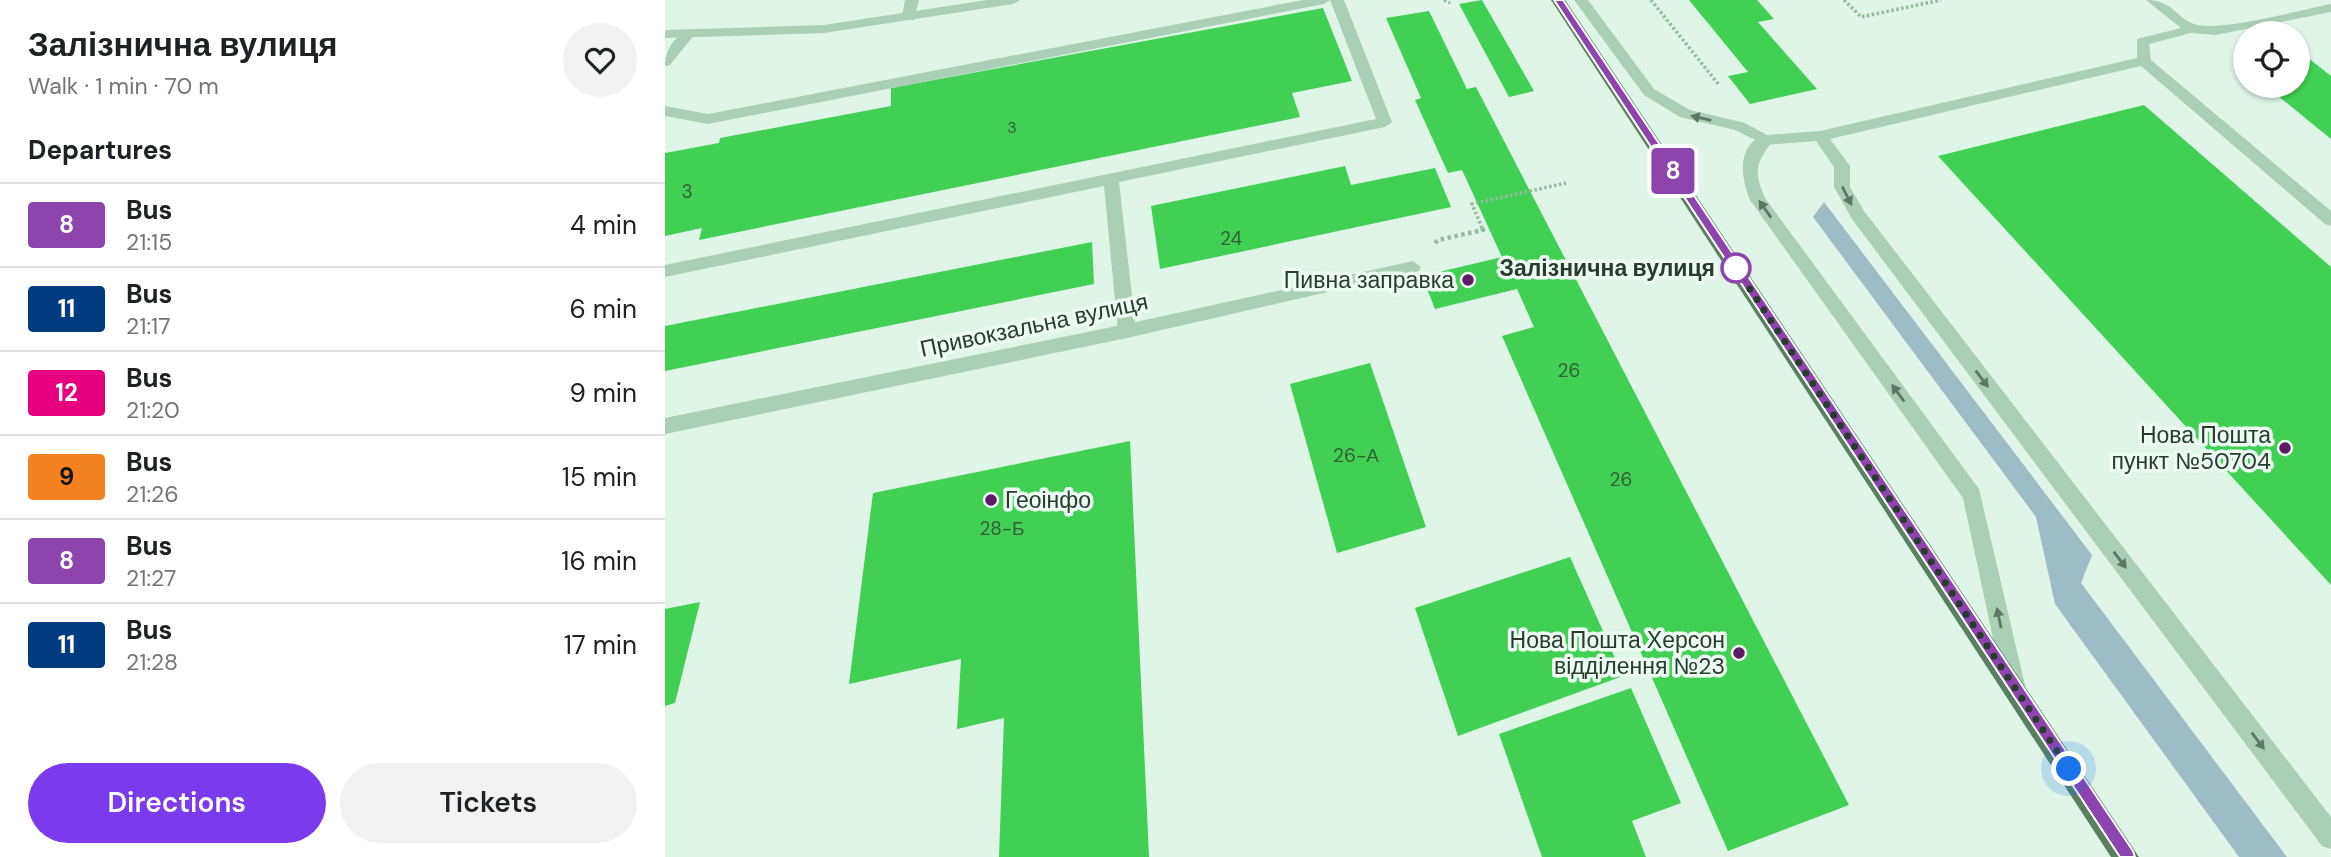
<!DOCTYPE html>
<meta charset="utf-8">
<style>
:root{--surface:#fff;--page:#f2f2f2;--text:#202124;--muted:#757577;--line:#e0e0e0;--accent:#7c3aed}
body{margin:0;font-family:"DM Sans",sans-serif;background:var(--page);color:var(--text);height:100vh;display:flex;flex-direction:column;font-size:26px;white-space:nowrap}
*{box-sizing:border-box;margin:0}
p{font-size:23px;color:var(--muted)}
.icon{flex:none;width:38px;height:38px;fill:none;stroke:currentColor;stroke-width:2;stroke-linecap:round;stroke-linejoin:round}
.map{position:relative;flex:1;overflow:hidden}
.side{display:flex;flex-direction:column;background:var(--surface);width:665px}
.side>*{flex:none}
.badge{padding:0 14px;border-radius:5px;font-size:24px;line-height:46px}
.controls{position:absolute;left:1568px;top:21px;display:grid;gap:14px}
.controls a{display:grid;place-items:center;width:77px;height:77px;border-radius:50%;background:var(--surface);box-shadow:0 2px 5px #0004;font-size:35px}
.you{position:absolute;width:35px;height:35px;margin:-18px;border:5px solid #fff;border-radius:50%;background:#1a73e8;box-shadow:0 0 0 10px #1a73e833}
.map>.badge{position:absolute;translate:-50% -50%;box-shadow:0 0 0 4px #fff}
h2{padding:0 28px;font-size:26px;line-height:63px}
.round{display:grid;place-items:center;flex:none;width:74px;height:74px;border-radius:37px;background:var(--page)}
.overview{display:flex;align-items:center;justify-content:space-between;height:119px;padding:0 28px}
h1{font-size:33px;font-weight:600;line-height:52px}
.action{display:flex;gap:14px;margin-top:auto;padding:14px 28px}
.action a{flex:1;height:80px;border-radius:42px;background:var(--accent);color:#fff;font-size:28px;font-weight:600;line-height:80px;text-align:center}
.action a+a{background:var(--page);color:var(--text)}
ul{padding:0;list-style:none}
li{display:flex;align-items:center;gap:21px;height:84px;padding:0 28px;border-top:2px solid var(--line)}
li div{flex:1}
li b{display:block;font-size:26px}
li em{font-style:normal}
li .badge{min-width:77px;font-weight:700;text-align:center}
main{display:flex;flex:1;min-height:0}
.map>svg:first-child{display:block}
</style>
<main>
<section class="side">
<div class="overview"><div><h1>Залізнична вулиця</h1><p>Walk · 1 min · 70 m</p></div><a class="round"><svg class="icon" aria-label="heart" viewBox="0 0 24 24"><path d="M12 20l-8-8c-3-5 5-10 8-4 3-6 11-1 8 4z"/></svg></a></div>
<h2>Departures</h2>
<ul>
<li><span class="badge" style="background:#8e44ad;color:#fff">8</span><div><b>Bus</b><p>21:15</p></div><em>4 min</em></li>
<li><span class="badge" style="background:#003b80;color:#fff">11</span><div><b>Bus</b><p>21:17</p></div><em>6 min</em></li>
<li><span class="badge" style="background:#e6007e;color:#fff">12</span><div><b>Bus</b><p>21:20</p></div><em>9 min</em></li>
<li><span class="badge" style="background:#f58220;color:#111">9</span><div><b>Bus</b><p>21:26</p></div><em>15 min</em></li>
<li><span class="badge" style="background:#8e44ad;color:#fff">8</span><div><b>Bus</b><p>21:27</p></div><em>16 min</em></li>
<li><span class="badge" style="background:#003b80;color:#fff">11</span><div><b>Bus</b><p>21:28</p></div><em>17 min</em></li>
</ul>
<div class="action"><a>Directions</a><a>Tickets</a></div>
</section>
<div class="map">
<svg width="1666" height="857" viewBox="0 0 1666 857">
<rect width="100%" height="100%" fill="#dff5e8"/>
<!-- green -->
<path fill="#9dbdc6" d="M1159,202l268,353 -11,28 206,274h-48l-184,-253 -19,-87 -223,-300z"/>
<!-- building -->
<path fill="#41d053" d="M817,0l52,91 -25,6 -50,-93z
M1024,0h68l17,19 -16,3 59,67 -67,15 -22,-28 20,-4z
M658,8l29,73 -60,12 8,24 -601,123 3,-12 -37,8v-83l54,-10 1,-5 171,-32v-18z
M764,11l38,78 9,-2 373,718 -121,46 -226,-515 32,-9 -17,-38 -82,20 -13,-33 80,-19 -40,-87 -14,3 -33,-73 6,-2 -35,-80z
M1633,50l33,26v63l-65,-53h32z
M1479,105l187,162v318l-393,-429z
M680,166l6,19 84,-17 16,39 -291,62 -9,-63z
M427,242l2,42 -429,87v-45z
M705,363l56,164 -89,26 -47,-169z
M465,441l19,416h-150l5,-139 -47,11 4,-70 -112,25 24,-191z
M905,557l53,119 -165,60 -43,-128z
M35,602l-25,101 -10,3v-97z
M966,688l50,115 -49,18 14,36h-104l-43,-123z"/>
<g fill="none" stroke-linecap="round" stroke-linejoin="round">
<!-- path-far1 -->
<path stroke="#93bb9f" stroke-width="3.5" stroke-dasharray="2.5 2.5" stroke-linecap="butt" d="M779,0l6,3
M986,0l68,85
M1179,0l17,17 80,-17
M817,228l-10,-24 94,-21"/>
<!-- path -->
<path stroke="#93bb9f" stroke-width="4.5" stroke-dasharray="3.5 3.5" stroke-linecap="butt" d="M770,243l3,-3 45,-10 -2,-4"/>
<!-- service -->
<path fill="#a9cfb6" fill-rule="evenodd" d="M240,0h14l-5,20h-10l-2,-3z
M638,0h41l48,122 -7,5 -266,55 17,149 -3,5h-12l-3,-5 -14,-145 -439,91v-12l711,-146 -46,-119 -6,4 -616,120 -43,-8v-10l43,8z
M909,0h14l66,89 36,21 55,13 22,12 53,-4 317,-73v-19l44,-11 -35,-28c29,0 31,21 52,25 27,6 102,-15 133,-21v8l-115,23 -25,-2 -42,11 2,16 180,151v15l-6,-2 -184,-158 -311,73 20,27v21l14,24 467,606v32l-9,-3 -470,-627 -18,-32v-20l-18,-26 -51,4 -30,-15 -55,-13 -36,-22z
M22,31l7,4 -24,30 -5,1c0,-14 8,-29 22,-35z"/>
<!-- minor -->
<path fill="#a9cfb6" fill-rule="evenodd" d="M1100,135l8,5c-17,24 -20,30 -8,58l214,291 46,196 -3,8 -8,3 -8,-3 -3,-8 -40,-187 -213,-298c-9,-21 -14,-56 15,-65z
M748,261l8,6 -2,4 -292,67 -462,96v-16l462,-94z"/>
<!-- tertiary -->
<path fill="#a9cfb6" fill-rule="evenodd" d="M322,0h33l-7,4 -189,29 -159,5v-8l159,-5z"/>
<!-- primary -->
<path fill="#597f61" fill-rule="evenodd" d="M886,0h14l574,857h-28z"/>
</g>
<!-- one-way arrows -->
<defs><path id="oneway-solid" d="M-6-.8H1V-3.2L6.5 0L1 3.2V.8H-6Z" transform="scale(1.75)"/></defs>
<g fill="#5c7664">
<use href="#oneway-solid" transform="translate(1036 118) rotate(-167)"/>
<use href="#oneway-solid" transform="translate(1182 196) rotate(63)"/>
<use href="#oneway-solid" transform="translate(1100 209) rotate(-125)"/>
<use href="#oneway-solid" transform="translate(1317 379) rotate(53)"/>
<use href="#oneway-solid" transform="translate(1233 393) rotate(-126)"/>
<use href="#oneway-solid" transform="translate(1455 560) rotate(53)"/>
<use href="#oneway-solid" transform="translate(1334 618) rotate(-102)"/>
<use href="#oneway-solid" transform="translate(1593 741) rotate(53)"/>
</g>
<!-- line -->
<path fill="#8e44ad" stroke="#fff" stroke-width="2" d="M889,0h9l570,851 2,6h-15z"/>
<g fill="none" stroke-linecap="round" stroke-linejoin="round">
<!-- walk -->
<path stroke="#293b2d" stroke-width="7" stroke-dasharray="0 12.6" d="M1071,268l333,501"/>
</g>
<!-- markers -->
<circle fill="#fff" stroke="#8e44ad" stroke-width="3.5" cx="1071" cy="268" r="14"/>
<g fill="#5e1a62" stroke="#ecfcf3" stroke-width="2.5">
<circle cx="803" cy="280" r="7"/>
<circle cx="1620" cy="448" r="7"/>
<circle cx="326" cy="500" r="7"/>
<circle cx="1074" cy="653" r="7"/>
</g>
<g text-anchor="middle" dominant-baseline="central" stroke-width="7" stroke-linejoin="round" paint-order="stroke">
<!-- far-number labels -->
<g font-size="16" fill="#2f6036">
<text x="347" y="127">3</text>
</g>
<!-- number labels -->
<g font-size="19" fill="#2f6036">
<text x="22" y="191">3</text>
<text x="566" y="238">24</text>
<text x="904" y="370">26</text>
<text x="691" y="455">26-А</text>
<text x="956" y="479">26</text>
<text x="337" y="528">28-Б</text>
</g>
<!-- stop labels -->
<g font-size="23" font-weight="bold" fill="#293b2d" stroke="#ecfcf3" text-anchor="end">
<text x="1050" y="268">Залізнична вулиця</text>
</g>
<!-- poi labels -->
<g font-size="23" fill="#293b2d" stroke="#ecfcf3" text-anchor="end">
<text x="789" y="280">Пивна заправка</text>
<text x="1606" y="435">Нова Пошта<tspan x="1606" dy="26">пункт №50704</tspan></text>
<text x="340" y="500" text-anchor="start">Геоінфо</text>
<text x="1060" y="640">Нова Пошта Херсон<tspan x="1060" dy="26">відділення №23</tspan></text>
</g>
<!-- street labels -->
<g font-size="23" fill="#293b2d" stroke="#ecfcf3">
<text transform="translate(369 325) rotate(-12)">Привокзальна вулиця</text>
</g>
</g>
</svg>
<div class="controls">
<a><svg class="icon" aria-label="locate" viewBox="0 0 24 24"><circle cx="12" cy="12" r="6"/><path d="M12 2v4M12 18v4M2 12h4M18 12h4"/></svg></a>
</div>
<div class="you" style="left:1404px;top:769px"></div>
<b class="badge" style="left:1008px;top:171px;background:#8e44ad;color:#fff">8</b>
</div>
</main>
